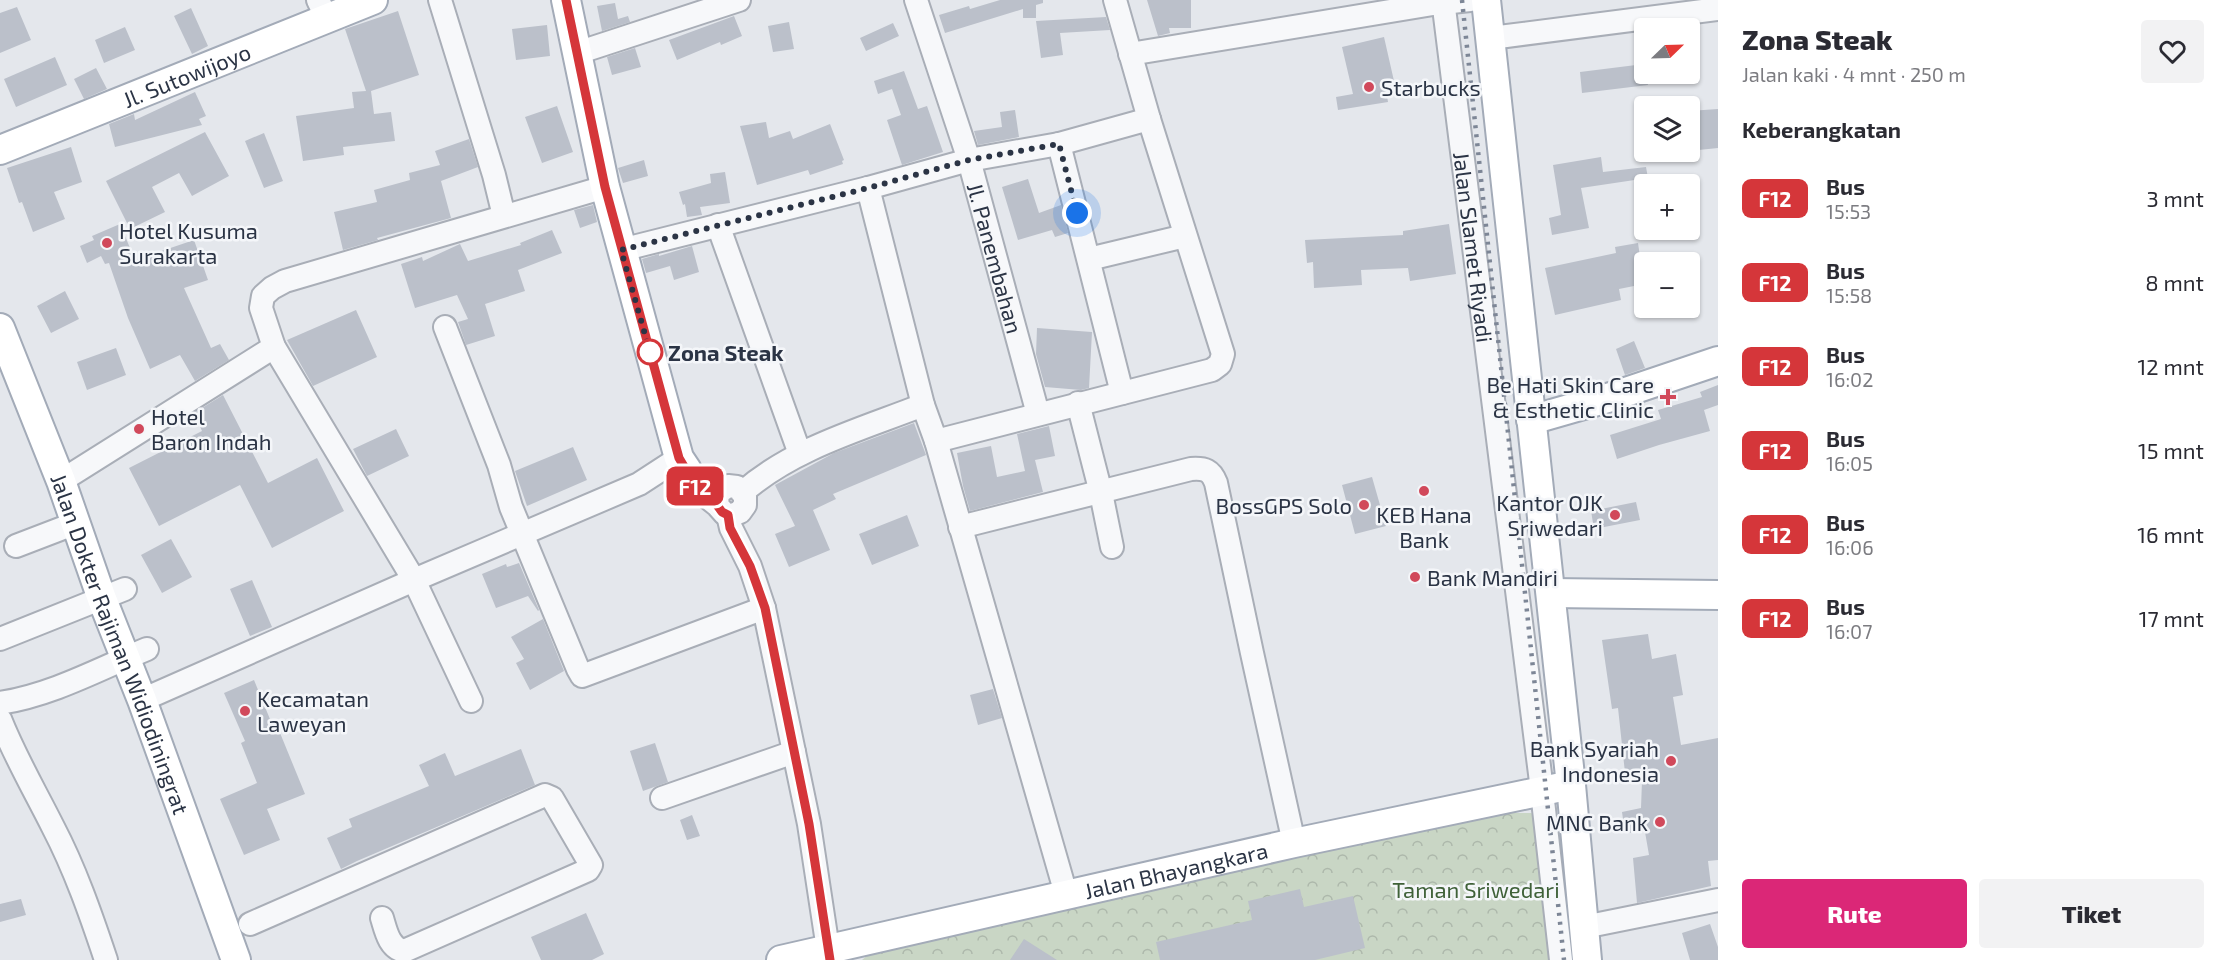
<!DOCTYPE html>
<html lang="id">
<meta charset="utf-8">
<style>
:root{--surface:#fff;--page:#f2f2f3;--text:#2b2b33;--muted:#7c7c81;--accent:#db2777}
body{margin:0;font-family:"Exo 2",sans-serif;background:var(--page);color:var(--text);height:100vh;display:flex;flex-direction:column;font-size:22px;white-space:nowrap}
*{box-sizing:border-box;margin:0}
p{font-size:20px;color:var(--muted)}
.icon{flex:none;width:33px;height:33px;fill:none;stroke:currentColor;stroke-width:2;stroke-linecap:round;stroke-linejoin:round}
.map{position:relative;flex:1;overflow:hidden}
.side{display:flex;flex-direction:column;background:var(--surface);width:510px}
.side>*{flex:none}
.badge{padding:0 12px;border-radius:9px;font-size:21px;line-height:39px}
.needle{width:39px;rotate:67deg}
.tools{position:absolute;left:1634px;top:18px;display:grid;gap:12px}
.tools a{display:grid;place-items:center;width:66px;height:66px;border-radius:6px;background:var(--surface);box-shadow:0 2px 4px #0004;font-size:30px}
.you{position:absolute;width:30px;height:30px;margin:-15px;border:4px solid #fff;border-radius:50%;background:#1a73e8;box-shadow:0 0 0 9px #1a73e833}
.map>.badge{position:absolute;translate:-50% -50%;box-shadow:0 0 0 3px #fff}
h2{padding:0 24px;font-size:22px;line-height:54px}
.round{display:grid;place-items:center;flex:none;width:63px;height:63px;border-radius:6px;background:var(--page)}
.overview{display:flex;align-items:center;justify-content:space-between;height:102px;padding:0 24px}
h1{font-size:28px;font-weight:800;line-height:45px}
.button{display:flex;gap:12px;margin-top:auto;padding:12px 24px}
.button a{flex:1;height:69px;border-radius:6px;background:var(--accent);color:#fff;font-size:24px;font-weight:800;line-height:69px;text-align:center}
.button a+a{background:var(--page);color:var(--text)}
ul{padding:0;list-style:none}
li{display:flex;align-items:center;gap:18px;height:84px;padding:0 24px}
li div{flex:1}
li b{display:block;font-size:22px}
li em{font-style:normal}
li .badge{min-width:66px;font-weight:700;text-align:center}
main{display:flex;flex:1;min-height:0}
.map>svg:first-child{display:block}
</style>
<main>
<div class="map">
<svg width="1718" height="960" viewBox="0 0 1718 960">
<defs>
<pattern id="park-crowns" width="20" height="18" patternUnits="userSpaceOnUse" patternTransform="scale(1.5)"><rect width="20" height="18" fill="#c9d6c5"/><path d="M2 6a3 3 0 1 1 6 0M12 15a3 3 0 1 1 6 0" fill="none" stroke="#adb8ab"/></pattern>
</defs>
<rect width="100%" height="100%" fill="#e4e7ec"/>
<!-- park -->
<path fill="url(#park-crowns)" d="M1493,813h38l8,6 15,141h-692l6,-5z"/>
<!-- building -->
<path fill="#bbc0ca" d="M1000,0h43v3l-7,2v13h-13v-9l-78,24 -6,-18 30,-9 1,3z
M1147,0h44v28h-22l1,5 -12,3z
M615,3l3,16 10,-3 2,6 -28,9 -5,-25z
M17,7l14,33 -31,13v-40z
M191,8l17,38 -16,8 -18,-38z
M398,11l21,64 -48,16 3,23 17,-2 4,29 -52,6 1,8 -41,6 -7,-45 58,-8 -2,-16 14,-1 -21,-62z
M734,16l8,20 -21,9 -1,-3 -43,18 -8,-20z
M1106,17l4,13 -50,3 3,22 -22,3 -5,-37z
M789,22l5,27 -21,3 -5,-26z
M893,23l6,13 -33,15 -6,-13z
M547,25l3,31 -34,4 -4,-31z
M125,27l10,23 -31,13 -9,-23z
M1384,37l10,44 -9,2 3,19 -50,8 -2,-13 17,-3 -11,-47z
M635,48l6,19 -29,8 -5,-18z
M55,57l12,28 -51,22 -12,-28z
M1644,64v10h2l2,11 -66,8 -2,-21z
M96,68l11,21 -23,10 -10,-20z
M904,71l14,38 9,-3 16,46 -41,13 -15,-45 14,-5 -9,-26 -14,5 -4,-13z
M195,92l11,24 -7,3 3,6 -87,22 -6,-23 25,-10 1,6z
M557,106l16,46 -31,11 -17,-46z
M1718,109v39l-29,3v-40z
M1015,110l4,27 -41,8 -4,-14 28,-4 -2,-15z
M766,122l3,16 21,-7 3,8 37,-15 14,36 -2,1 1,3 -33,11 -2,-5 -51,15 -17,-59z
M205,132l24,44 -37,20 -13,-23 -27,14 13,25 -35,17 -24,-48z
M264,133l19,48 -19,7 -19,-47z
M469,139l9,28 -37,14 10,37 -74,20 1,2 -35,10 -9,-38 43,-10 -3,-12 36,-10 -1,-7 31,-8 -5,-14z
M71,147l11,35 -28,10 11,27 -32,13 -11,-30 -3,1 -12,-35z
M1601,157l2,15 43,-5 2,11 -67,10 8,40 -37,7 -3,-17 12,-3 -8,-50z
M644,160l4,16 -25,7 -5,-15z
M725,172l5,31 -30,4 2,8 -15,2 -2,-13 -2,1 -4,-13 32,-9 -1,-9z
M1028,179l11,34 22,-8 7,28 -13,4 -3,-7 -34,10 -16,-53z
M593,205l4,17 -17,6 -6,-18z
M120,224l15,36 59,-20 14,40 -24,8 27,60 9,-4 9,16 -34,21 -15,-26 -30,14 -22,-51 -19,-55 -4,1 -4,-8 -14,7 -7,-17 14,-6 -2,-4z
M1449,224l7,50 -46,7 -2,-13 -47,2 1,15 -48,3 -1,-26 -6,1 -2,-23 98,-5v-4z
M552,230l10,23 -44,17 7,21 -40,13 10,32 -29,9 -8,-23 10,-3 -11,-24 -42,13 -14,-44 21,-7 1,4 37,-17 8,17 53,-16 -1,-2z
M1638,243l6,41 -25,5 2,11 -66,15 -10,-47 71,-15 -1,-6z
M692,246l7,26 -25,8 -4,-14 -24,7 -4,-14 17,-5v2z
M65,291l14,28 -28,14 -14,-27z
M356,310l21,47 -64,29 -26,-46z
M1037,328l55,4 -3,56 -8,2 -36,-3 -9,-33z
M1634,341l11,27 -20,7 -9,-26z
M116,348l10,27 -39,15 -10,-28z
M1718,385v20l-14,5 6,21 -51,14 -42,14 -7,-24 51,-16 -3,-9 44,-13 -2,-5z
M223,395l45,88 49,-25 27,53 -72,37 -32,-63 -81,41 -30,-58 73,-37 -8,-18z
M914,423l12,32 -93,39 3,5 -23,11 17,40 -41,17 -14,-33 20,-8 -20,-41 59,-32z
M1049,426l6,30 -20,4 8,32 -73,19 -7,-25 -6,-33 34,-7 6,31 28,-6 -8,-37z
M396,429l13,27 -42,20 -14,-27z
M573,447l14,33 -60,26 -12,-35z
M1372,477l14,49 -31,8 -13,-49z
M1636,502l4,18 -46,9 -3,-18z
M907,515l12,31 -47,19 -13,-31z
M171,539l21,38 -30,16 -21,-38z
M519,563l20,47 -1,1 -10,-15 -32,12 -14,-34 24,-10 1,3z
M252,580l20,47 -22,9 -20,-47z
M543,619l21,52 -34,19 -14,-27 8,-4 -13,-22z
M1648,634l4,25 24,-5 7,41 -10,2 8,48 37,-7v122l-10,1 3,25 -74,17 -4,-45 16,-3 -4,-23 -20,1 -3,-21 19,-4 1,-27 -16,1 -8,-74 -6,1 -10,-69z
M254,680l20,49 4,-1 27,66 -38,15 13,31 -36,15 -24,-56 37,-16 -16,-40 4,-2 -21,-48z
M993,689l9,29 -24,7 -8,-30z
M655,743l13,39 -25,9 -13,-40z
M521,749l14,36 -178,76 -16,8 -14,-31 25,-11 -3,-8 80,-33 -10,-21 26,-12 10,23z
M692,815l8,21 -13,4 -7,-20z
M1300,889l4,18 49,-11 12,52 -50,12h-155l-4,-18 96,-22 -4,-19z
M21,899l5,16 -26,7v-18z
M586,913l18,41 -12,6h-51l-10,-23z
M1710,924l8,23v13h-28l-8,-27z
M1024,939l33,21h-47z"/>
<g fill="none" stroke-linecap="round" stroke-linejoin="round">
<defs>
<g id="minor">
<path d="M318,0l9,19"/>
<path d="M440,0l54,175 10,41"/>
<path id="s1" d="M916,0l53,160 69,254"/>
<path id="s2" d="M1443,0l97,774 21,186"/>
<path d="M1491,38l227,-29"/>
<path d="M577,53l162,-53"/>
<path d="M1130,54l303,-50 37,-4"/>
<path d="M1059,144l63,249"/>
<path d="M868,188l55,217 13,36 130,453"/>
<path d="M718,225l82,229"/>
<path d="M621,250l247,-62 101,-28 90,-16 90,-25"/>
<path d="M1089,259l96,-23"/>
<path d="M445,327l54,138 12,42 67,162 4,7 182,-68"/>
<path d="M1078,403l23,90 11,54"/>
<path d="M936,441l276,-71 8,-6 3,-10 -74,-235 -34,-119"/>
<path d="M687,470l11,20 19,15 8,9 7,1 8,-3 5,-7v-9l-8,-9 -9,-1 -10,7 -1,12"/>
<path d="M61,481l213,-134"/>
<path d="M743,492c50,-44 119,-63 180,-87"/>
<path d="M728,515l3,13 19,38 14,42 45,216 19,125"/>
<path d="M960,527l231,-58c14,-1 20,1 25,14l36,170 42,190"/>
<path d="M16,546l60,-23"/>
<path d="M0,639l125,-50"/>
<path d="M142,700l272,-120 225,-96 40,-26"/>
<path d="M471,701l-57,-121 -140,-233 -13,-39 2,-12 9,-8 13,-7 320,-94"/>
<path d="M0,703c52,-8 99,-34 147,-54"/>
<path d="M0,719c15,38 35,72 53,108 22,42 38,88 53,133"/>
<path d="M662,798l132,-46"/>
<path d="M250,924l295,-129 7,3 39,67 -3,5 -184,81c-15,-3 -18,-20 -22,-33"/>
<path d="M1584,927l134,-27"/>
</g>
<g id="major">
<path d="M566,0l39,187 74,271 8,12"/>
<path d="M1486,0l85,785 16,175"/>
<path id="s3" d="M0,150l373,-150"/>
<path id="s4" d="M0,328l61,153 41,118 40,101 94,260"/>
<path d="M1531,420l80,-23 107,-36"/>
<path d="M1551,593l167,2"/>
<path id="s5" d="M781,960l513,-117 277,-58"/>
</g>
</defs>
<!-- minor casing -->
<use href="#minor" stroke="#a9aeb7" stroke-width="26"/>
<!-- major casing -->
<use href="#major" stroke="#a3abb8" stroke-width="32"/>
<!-- minor -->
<use href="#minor" stroke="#f7f8fa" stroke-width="22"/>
<!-- major -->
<use href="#major" stroke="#fff" stroke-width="28"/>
<!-- rail -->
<path stroke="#7d8696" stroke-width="4.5" stroke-dasharray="3 6" stroke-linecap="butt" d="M1462,0l102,960"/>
</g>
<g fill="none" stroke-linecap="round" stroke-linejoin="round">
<defs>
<path id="line" d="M566,0l39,187 74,271 19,32 19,15 5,7 6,3 2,13 20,38 15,42 44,216 21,136"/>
</defs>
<!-- line casing -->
<use href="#line" stroke="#fff" stroke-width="14"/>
<!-- line -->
<use href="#line" stroke="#d5363a" stroke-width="9"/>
<!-- walk -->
<path stroke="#2b3445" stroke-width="6" stroke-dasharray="0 10.8" d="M650,352l-29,-102 247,-62 101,-28 90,-16 18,69"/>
</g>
<!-- markers -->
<g fill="#d1495b" stroke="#f4f6f9" stroke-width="2">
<circle cx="1369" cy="87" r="6"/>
<circle cx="107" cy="243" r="6"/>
<path d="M1665 388h6v6h6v6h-6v6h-6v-6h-6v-6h6z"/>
<circle cx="139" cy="429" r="6"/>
<circle cx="1424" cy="491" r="6"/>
<circle cx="1364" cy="505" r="6"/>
<circle cx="1615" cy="515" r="6"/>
<circle cx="1415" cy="577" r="6"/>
<circle cx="245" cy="711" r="6"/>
<circle cx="1671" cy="761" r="6"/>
<circle cx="1660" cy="822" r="6"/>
</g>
<circle fill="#fff" stroke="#d5363a" stroke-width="3" cx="650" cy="352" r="12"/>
<g text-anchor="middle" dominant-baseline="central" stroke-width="5" stroke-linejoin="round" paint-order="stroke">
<!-- street labels -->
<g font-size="22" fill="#2b3445" stroke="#f4f6f9">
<text stroke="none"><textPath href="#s3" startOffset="201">Jl. Sutowijoyo</textPath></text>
<text stroke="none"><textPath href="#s2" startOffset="249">Jalan Slamet Riyadi</textPath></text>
<text stroke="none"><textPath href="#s1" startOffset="270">Jl. Panembahan</textPath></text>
<text stroke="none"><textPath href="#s4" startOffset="338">Jalan Dokter Rajiman Widiodiningrat</textPath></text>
<text stroke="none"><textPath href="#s5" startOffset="405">Jalan Bhayangkara</textPath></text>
</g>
<!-- poi labels -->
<g font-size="22" fill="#2b3445" stroke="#f4f6f9" text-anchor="start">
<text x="1381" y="87">Starbucks</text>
<text x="119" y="230">Hotel Kusuma<tspan x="119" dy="25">Surakarta</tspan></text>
<text x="1654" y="384" text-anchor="end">Be Hati Skin Care<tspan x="1654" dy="25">&amp; Esthetic Clinic</tspan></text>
<text x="151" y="416">Hotel<tspan x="151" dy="25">Baron Indah</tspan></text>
<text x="1603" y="502" text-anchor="end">Kantor OJK<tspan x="1603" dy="25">Sriwedari</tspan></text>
<text x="1352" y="505" text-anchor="end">BossGPS Solo</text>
<text x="1424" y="514" text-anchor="middle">KEB Hana<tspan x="1424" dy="25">Bank</tspan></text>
<text x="1427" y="577">Bank Mandiri</text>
<text x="257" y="698">Kecamatan<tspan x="257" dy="25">Laweyan</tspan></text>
<text x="1659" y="748" text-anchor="end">Bank Syariah<tspan x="1659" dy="25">Indonesia</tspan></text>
<text x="1648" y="822" text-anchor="end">MNC Bank</text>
</g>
<!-- stop labels -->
<g font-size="22" font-weight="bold" fill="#2b3445" stroke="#f4f6f9" text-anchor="start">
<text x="668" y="352">Zona Steak</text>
</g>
<!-- park labels -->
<g font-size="22" fill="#3f6138" stroke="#f4f6f9">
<text x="1476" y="889">Taman Sriwedari</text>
</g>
</g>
</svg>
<div class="tools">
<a><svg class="needle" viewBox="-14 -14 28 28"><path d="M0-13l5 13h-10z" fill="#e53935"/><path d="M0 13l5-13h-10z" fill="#7c7c81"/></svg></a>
<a><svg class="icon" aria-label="layers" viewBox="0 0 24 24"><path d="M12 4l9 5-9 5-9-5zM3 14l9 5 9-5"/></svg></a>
<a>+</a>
<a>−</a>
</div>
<div class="you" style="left:1077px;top:213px"></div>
<b class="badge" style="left:695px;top:486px;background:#d5363a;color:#fff">F12</b>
</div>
<section class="side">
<div class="overview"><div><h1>Zona Steak</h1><p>Jalan kaki · 4 mnt · 250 m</p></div><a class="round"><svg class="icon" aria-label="heart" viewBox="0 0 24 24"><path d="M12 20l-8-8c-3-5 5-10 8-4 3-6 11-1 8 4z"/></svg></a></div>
<h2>Keberangkatan</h2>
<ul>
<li><span class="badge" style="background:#d5363a;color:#fff">F12</span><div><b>Bus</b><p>15:53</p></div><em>3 mnt</em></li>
<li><span class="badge" style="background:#d5363a;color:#fff">F12</span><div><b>Bus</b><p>15:58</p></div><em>8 mnt</em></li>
<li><span class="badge" style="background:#d5363a;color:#fff">F12</span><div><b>Bus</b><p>16:02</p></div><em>12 mnt</em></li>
<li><span class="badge" style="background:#d5363a;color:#fff">F12</span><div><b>Bus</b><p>16:05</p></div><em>15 mnt</em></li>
<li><span class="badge" style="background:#d5363a;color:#fff">F12</span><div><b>Bus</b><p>16:06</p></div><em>16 mnt</em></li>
<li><span class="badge" style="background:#d5363a;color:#fff">F12</span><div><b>Bus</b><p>16:07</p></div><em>17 mnt</em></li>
</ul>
<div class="button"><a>Rute</a><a>Tiket</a></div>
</section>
</main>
